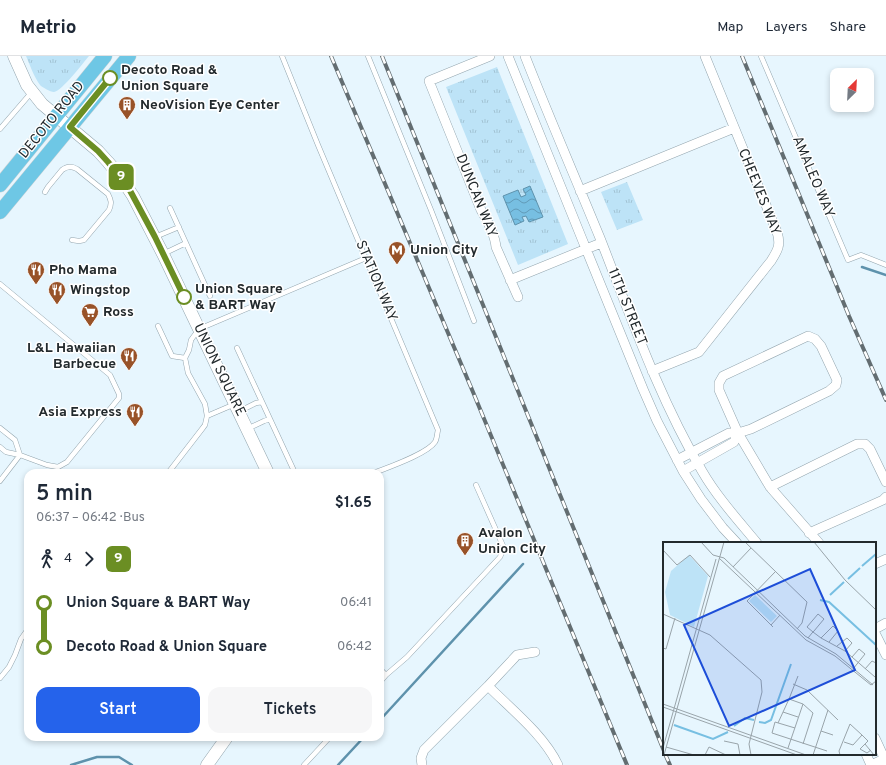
<!DOCTYPE html>
<meta charset="utf-8">
<style>
:root{--surface:#fff;--page:#f6f6f7;--text:#1f2937;--muted:#747a83;--line:#e0e1e3;--accent:#2563eb}
body{margin:0;font-family:Overpass,sans-serif;background:var(--page);color:var(--text);height:100vh;display:flex;flex-direction:column;font-size:15px;white-space:nowrap}
*{box-sizing:border-box;margin:0}
p{font-size:13px;color:var(--muted)}
.icon{flex:none;width:22px;height:22px;fill:none;stroke:currentColor;stroke-width:2;stroke-linecap:round;stroke-linejoin:round}
.map{position:relative;flex:1;overflow:hidden}
.side{position:absolute;left:24px;top:413px;width:360px;height:272px;display:flex;flex-direction:column;background:var(--surface);border-radius:12px;box-shadow:0 2px 6px #0003}
.side>*{flex:none}
.badge{padding:0 8px;border-radius:6px;font-size:14px;line-height:26px}
.needle{width:26px;rotate:24deg}
.buttons{position:absolute;left:830px;top:12px;display:grid;gap:8px}
.buttons a{display:grid;place-items:center;width:44px;height:44px;border-radius:8px;background:var(--surface);box-shadow:0 2px 6px #0003;font-size:20px}
.map>.badge{position:absolute;translate:-50% -50%;box-shadow:0 0 0 2px #fff}
.legs{display:flex;align-items:center;gap:6px;height:44px;padding:0 12px;font-size:13px}
.legs p{margin-inline-start:auto}
.summary{display:flex;align-items:center;justify-content:space-between;height:68px;padding:0 12px}
h1{font-size:22px;font-weight:600;line-height:30px}
.button{display:flex;gap:8px;margin-top:auto;padding:8px 12px}
.button a{flex:1;height:46px;border-radius:12px;background:var(--accent);color:#fff;font-size:16px;font-weight:600;line-height:46px;text-align:center}
.button a+a{background:var(--page);color:var(--text)}
ul{padding:0 12px;list-style:none}
li{display:flex;align-items:center;gap:14px;height:44px;font-size:15px}
li i{display:grid;place-items:center;width:6px;height:100%;margin:0 5px;background:currentColor}
li i::after{content:'';width:10px;height:10px;margin:-5px;border:3px solid;border-radius:50%;background:var(--surface)}
li p{margin-inline-start:auto}
li:first-child i{background:linear-gradient(#0000 50%,currentColor 0)}
li:last-child i{background:linear-gradient(currentColor 50%,#0000 0)}
header{display:flex;align-items:center;gap:24px;box-sizing:border-box;height:56px;padding:0 20px;background:var(--surface);border-bottom:1px solid var(--line)}
header strong{font-size:19px}
nav{display:flex;gap:22px;margin-inline-start:auto;font-size:14px}
.map>svg:first-child{display:block}
</style>
<header>
<strong>Metrio</strong>
<nav><a>Map</a><a>Layers</a><a>Share</a></nav>
</header>
<div class="map">
<svg width="886" height="709" viewBox="0 0 886 709">
<defs>
<pattern id="park-tufts" width="24" height="20" patternUnits="userSpaceOnUse"><rect width="24" height="20" fill="#bde3f7"/><path d="M3 7l-1-3M5 7V3M7 7l1-3M15 17l-1-3M17 17v-4M19 17l1-3" fill="none" stroke="#a2c3d4"/></pattern>
<pattern id="water-waves" width="16" height="10" patternUnits="userSpaceOnUse"><rect width="16" height="10" fill="#77bfe2"/><path d="M0 5q4-4 8 0t8 0" fill="none" stroke="#619bb8"/></pattern>
</defs>
<rect width="100%" height="100%" fill="#e7f6fe"/>
<!-- park -->
<path fill="url(#park-tufts)" d="M26,0h63c-6,7 -27,35 -35,36 -4,0 -12,-5 -14,-7 -6,-8 -10,-20 -14,-29z
M497,11l71,177 -50,21 -72,-178z
M627,126l16,38 -26,10 -16,-38z"/>
<!-- water -->
<path fill="url(#water-waves)" stroke="#5e92ac" d="M530,130l13,31 -14,5 -3,-6 -4,1 2,4 -9,4 -12,-29 15,-6 3,7 5,-2 -3,-6z"/>
<g fill="none" stroke-linecap="round" stroke-linejoin="round">
<!-- stream -->
<path stroke="#5e92ac" stroke-width="2.5" d="M862,211l24,8
M380,664l143,-156
M71,709l26,-8h22l13,8
M338,709l26,-28"/>
<defs>
<path id="lane" d="M282,0l36,89 120,285c-1,4 -1,9 -3,12 -8,12 -46,25 -61,31
M368,0l63,154 43,111
M761,0l87,204 13,-5 25,10
M0,73l31,-36
M45,136l3,-5 14,-17c5,-4 10,-4 15,-1l31,25c3,6 4,9 1,16l-25,30 -5,1 -7,-1
M170,152l40,88
M155,181l24,-10
M163,198l23,-11
M0,228l110,91 9,19v4l-48,59 -4,5 -9,5 -11,-2 -27,-10 -14,-3 -6,-5
M158,270l14,30 13,2
M237,292l58,125
M240,355l16,-8 6,-1
M207,360l28,-12
M0,372l15,12 5,15
M247,373l17,-8 6,-2
M168,417l34,-44 3,-4 2,-9 -2,-12 -17,-31 -3,-15 4,-8 2,-10 8,-11 167,-71
M0,425l20,-26
M380,613l6,6
M0,622l9,-11 6,-12 6,-16 7,-10
M380,626l6,-7 21,-18 93,-100 4,-9 -28,-63
M304,709l26,-28"/>
<path id="street" d="M490,0l-61,25 52,129c6,10 14,26 15,37l22,50
M508,0l74,183 61,150 14,32 26,50 18,28 22,29 14,15
M525,0c24,61 50,121 75,182 31,79 59,160 102,233 15,26 36,49 55,72
M580,135l154,-63
M510,224l91,-37
M652,315l47,-19 72,-91c7,-11 10,-16 6,-29l-72,-176
M677,404l52,-27h9l13,-4 78,-38 7,-6 1,-5 -16,-34 -6,-7 -7,-3 -85,40 -4,7v7l19,43 32,54 49,56
M683,415l51,-29 4,-9
M770,431l87,-43h8l5,5 16,33
M809,477l74,-33 3,-3
M875,508l11,-5
M875,573l11,-6
M875,577l11,22
M488,630c23,23 56,49 70,79
M875,682l11,24
M866,698l5,11
M422,709l-1,-7 3,-8 64,-64 29,-31 18,-3
M871,709l15,-7"/>
<path id="secondary" d="M14,0l13,29 15,19 56,47 10,11 11,13 14,21 30,58 105,219
M207,709l20,-28"/>
<path id="primary" d="M0,129l105,-129
M0,156l129,-156"/>
</defs>
<!-- lane casing -->
<use href="#lane" stroke="#93a5ae" stroke-width="5.5"/>
<!-- street casing -->
<use href="#street" stroke="#93a5ae" stroke-width="10"/>
<!-- secondary casing -->
<use href="#secondary" stroke="#93a5ae" stroke-width="13"/>
<!-- primary casing -->
<use href="#primary" stroke="#d3d4d5" stroke-width="15"/>
<!-- lane -->
<use href="#lane" stroke="#fff" stroke-width="4.5"/>
<!-- street -->
<use href="#street" stroke="#fff" stroke-width="9"/>
<!-- secondary -->
<use href="#secondary" stroke="#fff" stroke-width="12"/>
<!-- primary -->
<use href="#primary" stroke="#6ec7e5" stroke-width="14"/>
<defs>
<path id="rail" d="M331,0l142,336 154,373
M382,0l282,695
M742,0l107,260 37,84
M665,698l5,11"/>
</defs>
<!-- rail casing -->
<use href="#rail" stroke="#636d71" stroke-width="4"/>
<!-- rail -->
<use href="#rail" stroke="#fff" stroke-width="2.5" stroke-dasharray="8" stroke-linecap="butt"/>
</g>
<g fill="none" stroke-linecap="round" stroke-linejoin="round">
<defs>
<path id="line-1" d="M110,22l-40,49 28,24 10,11 19,23 28,52 29,60"/>
</defs>
<!-- line-1 casing -->
<use href="#line-1" stroke="#fff" stroke-width="9"/>
<!-- line-1 -->
<use href="#line-1" stroke="#6b8e23" stroke-width="6"/>
</g>
<!-- icons -->
<defs>
<symbol id="building-pin" viewBox="-11 -11 22 30"><path d="M0 17L-7.5 6A9.5 9.5 0 1 1 7.5 6Z" fill="#985228" stroke="#fff"/><path d="M-4-6H4V6H1V3H-1V6H-4ZM-2.5-4.3h1.7v1.8h-1.7ZM.8-4.3h1.7v1.8H.8ZM-2.5-1h1.7V.8h-1.7ZM.8-1h1.7V.8H.8Z" fill="#fff"/></symbol>
<symbol id="metro-pin" viewBox="-11 -11 22 30"><path d="M0 17L-7.5 6A9.5 9.5 0 1 1 7.5 6Z" fill="#985228" stroke="#fff"/><path d="M-5.5 5V-5H-3L0 0L3-5H5.5V5H3V-.5L0 4L-3-.5V5Z" fill="#fff"/></symbol>
<symbol id="restaurant-pin" viewBox="-11 -11 22 30"><path d="M0 17L-7.5 6A9.5 9.5 0 1 1 7.5 6Z" fill="#985228" stroke="#fff"/><path d="M-5-6h1v4h1v-4h1v4h1v-4h1v5L-1.5 .5V6h-2V.5L-5-1ZM5-6V6H3V1.5H1.5Q1.5-4 5-6Z" fill="#fff"/></symbol>
<symbol id="supermarket-pin" viewBox="-11 -11 22 30"><path d="M0 17L-7.5 6A9.5 9.5 0 1 1 7.5 6Z" fill="#985228" stroke="#fff"/><path d="M-6-5.5h2.5l.6 2H6L4.5 2H-2.5L-4.4-4H-6ZM-1.5 3.2a1.3 1.3 0 1 0 .1 0ZM3 3.2a1.3 1.3 0 1 0 .1 0Z" fill="#fff"/></symbol>
</defs>
<g fill-rule="evenodd">
<use href="#building-pin" x="117" y="39" width="20" height="27"/>
<use href="#metro-pin" x="387" y="184" width="20" height="27"/>
<use href="#restaurant-pin" x="26" y="204" width="20" height="27"/>
<use href="#restaurant-pin" x="47" y="224" width="20" height="27"/>
<use href="#supermarket-pin" x="80" y="246" width="20" height="27"/>
<use href="#restaurant-pin" x="119" y="290" width="20" height="27"/>
<use href="#restaurant-pin" x="125" y="346" width="20" height="27"/>
<use href="#building-pin" x="455" y="475" width="20" height="27"/>
</g>
<!-- markers -->
<g fill="#fff" stroke="#6b8e23" stroke-width="2">
<circle cx="110" cy="22" r="7"/>
<circle cx="184" cy="241" r="7"/>
</g>
<g text-anchor="middle" dominant-baseline="central" stroke-width="3" stroke-linejoin="round" paint-order="stroke">
<!-- stop labels -->
<g font-size="14" font-weight="bold" fill="#232a2d" stroke="#fff" text-anchor="start">
<text x="121" y="14">Decoto Road &amp;<tspan x="121" dy="16">Union Square</tspan></text>
<text x="195" y="233">Union Square<tspan x="195" dy="16">&amp; BART Way</tspan></text>
</g>
<!-- poi labels -->
<g font-size="14" font-weight="bold" fill="#232a2d" stroke="#fff" text-anchor="start">
<text x="140" y="49">NeoVision Eye Center</text>
<text x="410" y="194">Union City</text>
<text x="49" y="214">Pho Mama</text>
<text x="70" y="234">Wingstop</text>
<text x="103" y="256">Ross</text>
<text x="116" y="292" text-anchor="end">L&amp;L Hawaiian<tspan x="116" dy="16">Barbecue</tspan></text>
<text x="122" y="356" text-anchor="end">Asia Express</text>
<text x="478" y="477">Avalon<tspan x="478" dy="16">Union City</tspan></text>
</g>
<!-- street labels -->
<g font-size="14" fill="#232a2d" stroke="#fff">
<text transform="translate(52 64) rotate(-51)">DECOTO ROAD</text>
<text transform="translate(813 121) rotate(67)">AMALEO WAY</text>
<text transform="translate(759 136) rotate(68)">CHEEVES WAY</text>
<text transform="translate(476 140) rotate(68)">DUNCAN WAY</text>
<text transform="translate(376 225) rotate(67)">STATION WAY</text>
<text transform="translate(627 251) rotate(68)">11TH STREET</text>
<text transform="translate(219 314) rotate(64)">UNION SQUARE</text>
</g>
</g>
<!-- overview -->
<g transform="translate(663 486)">
<rect width="213" height="213" fill="#e7f6fe"/>
<path d="M26,13l19,21 -14,51 -24,-12 -5,-23 6,-21zM92,53l22,21 -6,6 -22,-21z" fill="#bde3f7"/>
<path fill="none" stroke="#77bfe2" stroke-width="2" d="M199,24l14,-12M185,37l12,-11M167,53l14,-13M157,58l9,2 47,43M96,180l6,1 6,-3 20,-56M11,183l39,14 15,-7M71,184l11,-8 9,2"/>
<path fill="none" stroke="#99a4aa" stroke-width="1" d="M38,0l12,13 11,3 81,78 31,18 37,31M82,0l62,60 -5,21 -5,6M151,0l31,38 31,30M0,8l14,15 13,-10 20,22M56,16l87,82 29,16 36,29 5,-4M70,25l18,-19M0,72l47,21 51,45 1,12 -13,52 2,11M108,83l9,-10M110,85l-26,-26 28,-29M145,96l4,-5 2,-2 10,-12 -6,-5 -11,13 6,5 8,6 24,13 30,26M158,96l12,-12 5,5 -9,11M174,104l10,-8 5,5 -7,8M0,106l3,1 9,-31M189,115l7,-8 6,5 -12,15M202,127l7,-8 4,2M130,142l14,6 31,30M126,157l14,5 10,9 -10,31M126,157l9,-23M0,162l143,51M0,165l134,48M120,170l15,5M115,181l11,-24M132,186l-20,-6 -3,11 55,18M158,189l12,4M199,193l6,6 -8,8 7,4 4,-3M61,199l14,3 2,11M202,202l9,11M3,205l28,8M0,206l53,-189M125,206l15,-44M1,213l60,-213M42,213l4,-8 17,8M150,213l15,-45M177,213l-1,-4 11,-27 12,11 -9,10 -9,-3"/>
<path fill="#1d4ed8" fill-opacity="0.15" stroke="#1d4ed8" stroke-width="2" d="M147,27l45,101 -126,56 -45,-101z"/>
<rect width="213" height="213" fill="none" stroke="#232a2d" stroke-width="2"/>
</g>
</svg>
<div class="buttons">
<a><svg class="needle" viewBox="-14 -14 28 28"><path d="M0-13l5 13h-10z" fill="#e53935"/><path d="M0 13l5-13h-10z" fill="#747a83"/></svg></a>
</div>
<b class="badge" style="left:121px;top:121px;background:#6b8e23;color:#fff">9</b>
<section class="side">
<div class="summary"><div><h1>5 min</h1><p>06:37 – 06:42 · Bus</p></div><b>$1.65</b></div>
<div class="legs"><svg class="icon" aria-label="walk" viewBox="0 0 24 24"><circle cx="13" cy="4" r="2"/><path d="M13 8l-2 6 4 7M11 14l-3 7M7 12l3-4h3l4 4"/></svg>4<svg class="icon" aria-label="forward" viewBox="0 0 24 24"><path d="M9 5l7 7-7 7"/></svg><b class="badge" style="background:#6b8e23;color:#fff">9</b></div>
<ul>
<li><i style="color:#6b8e23"></i><b>Union Square &amp; BART Way</b><p>06:41</p></li>
<li><i style="color:#6b8e23"></i><b>Decoto Road &amp; Union Square</b><p>06:42</p></li>
</ul>
<div class="button"><a>Start</a><a>Tickets</a></div>
</section>
</div>
